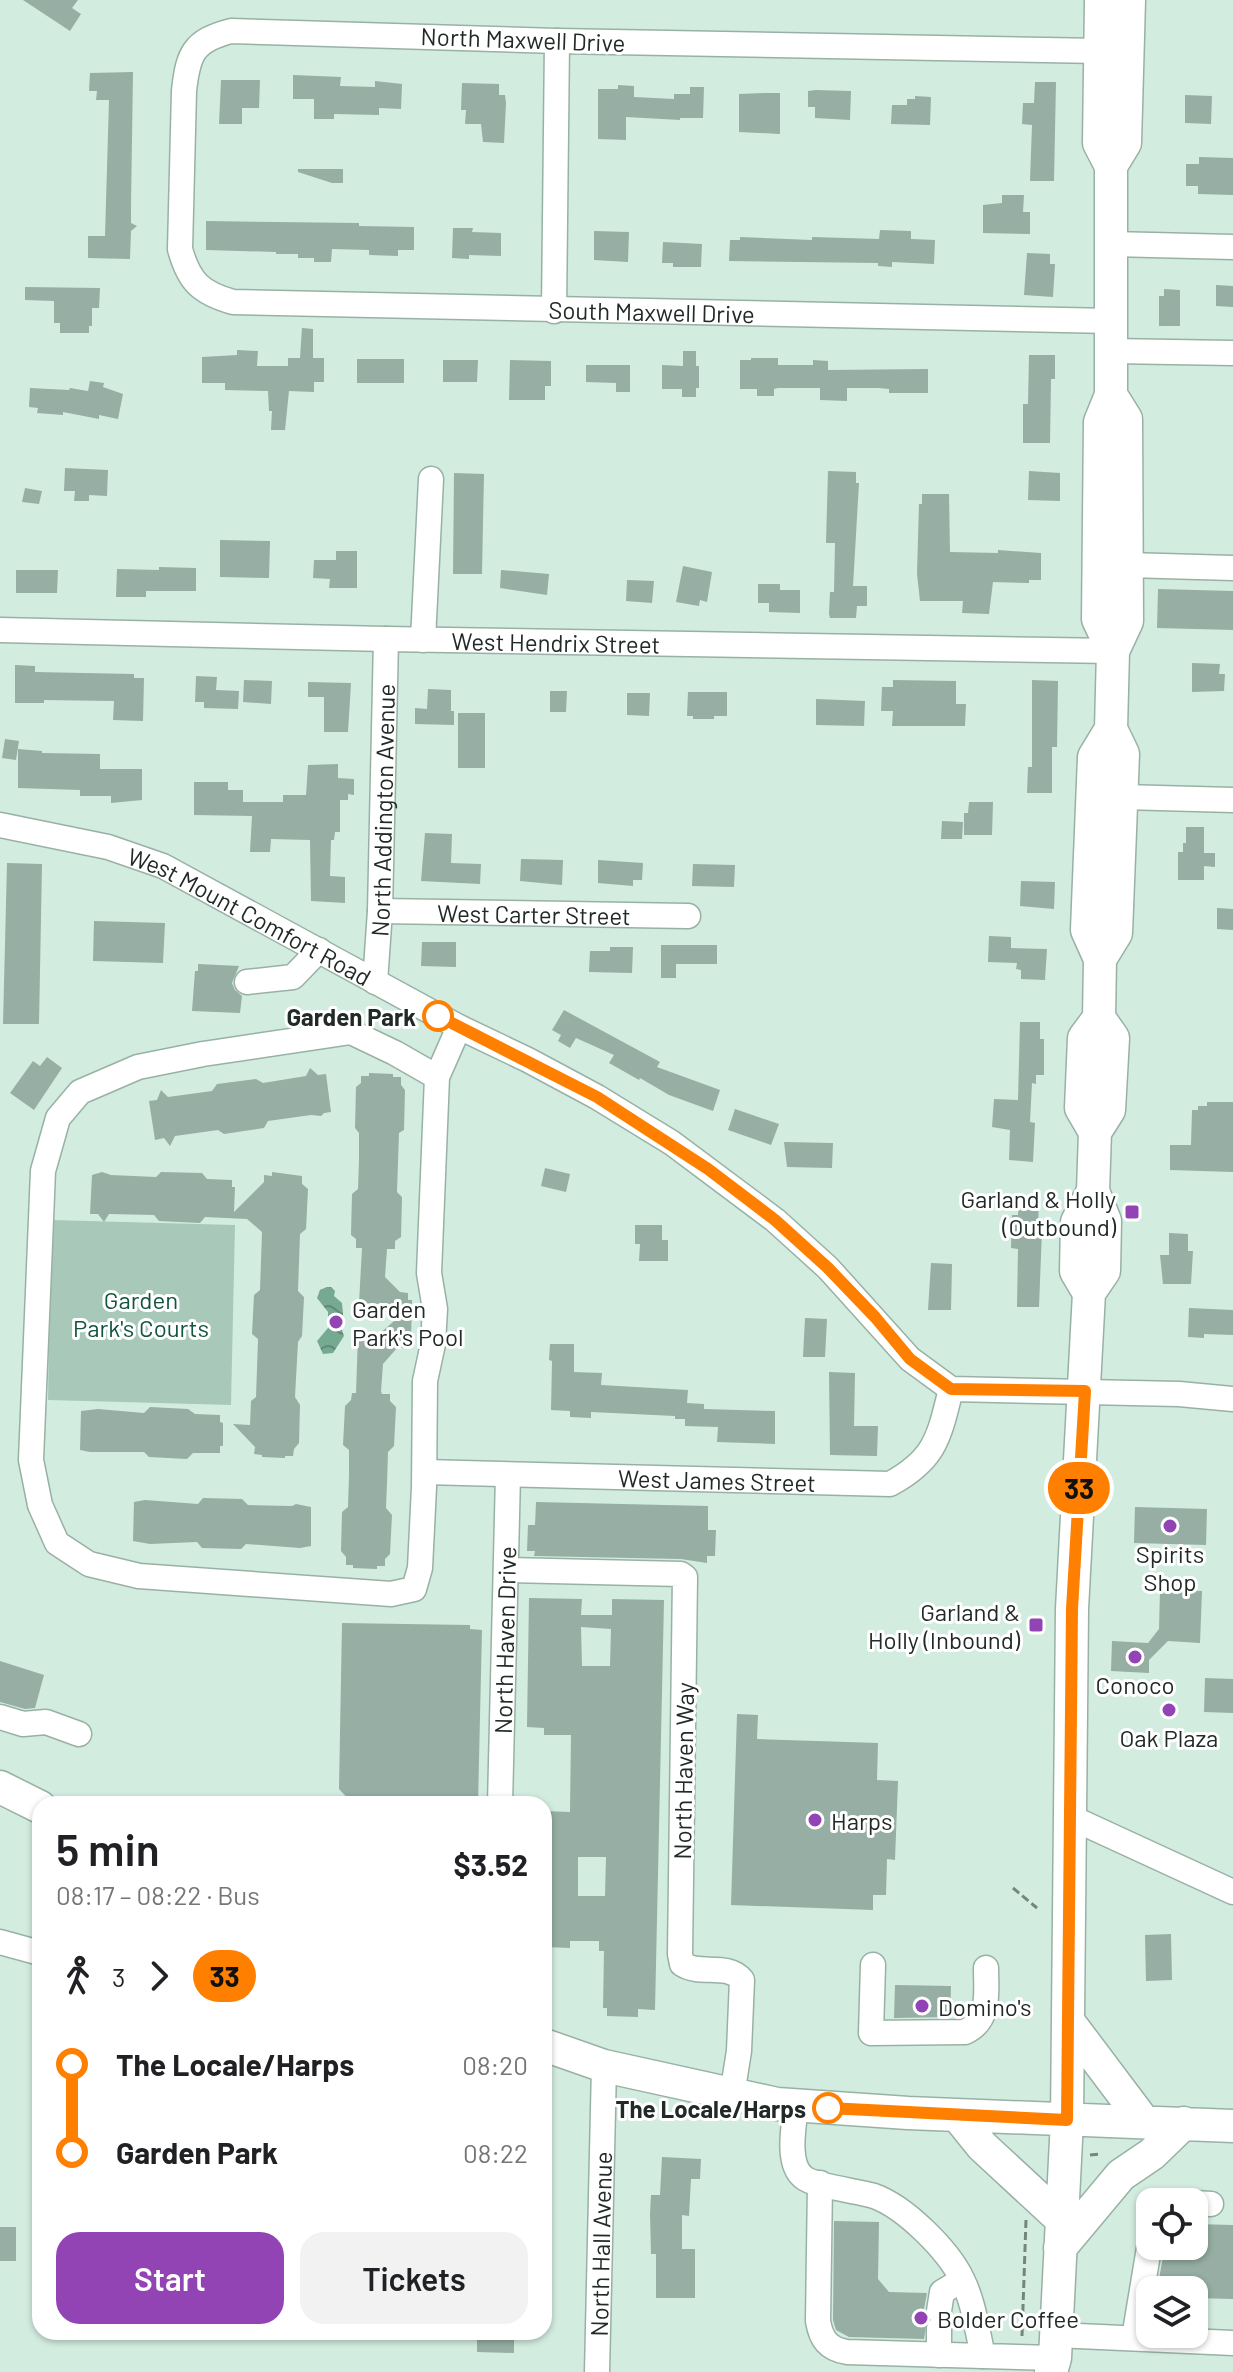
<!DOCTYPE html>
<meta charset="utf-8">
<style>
:root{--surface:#fff;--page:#f2f2f2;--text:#202124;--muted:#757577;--accent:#9344b4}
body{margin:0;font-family:Barlow,sans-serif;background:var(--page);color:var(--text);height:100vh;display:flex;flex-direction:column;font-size:30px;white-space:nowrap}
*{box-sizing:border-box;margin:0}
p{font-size:26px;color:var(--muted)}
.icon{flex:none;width:44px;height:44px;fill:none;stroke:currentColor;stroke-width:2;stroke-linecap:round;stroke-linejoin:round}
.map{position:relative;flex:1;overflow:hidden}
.drawer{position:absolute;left:32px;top:1796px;width:520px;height:544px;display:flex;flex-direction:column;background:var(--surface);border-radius:24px;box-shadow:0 2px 6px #0004}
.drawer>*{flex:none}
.badge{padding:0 16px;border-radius:26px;font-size:28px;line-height:52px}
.tools{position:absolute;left:1136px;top:2188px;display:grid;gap:16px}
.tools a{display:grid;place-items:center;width:72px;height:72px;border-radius:16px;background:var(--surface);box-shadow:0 2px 6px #0004;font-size:40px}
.map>.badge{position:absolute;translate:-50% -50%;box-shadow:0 0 0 4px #fff}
.legs{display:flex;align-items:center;gap:12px;height:88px;padding:0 24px;font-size:26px}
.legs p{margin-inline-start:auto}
.headline{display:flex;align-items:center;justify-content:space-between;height:136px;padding:0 24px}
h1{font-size:44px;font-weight:600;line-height:60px}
.cta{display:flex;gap:16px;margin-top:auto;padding:16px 24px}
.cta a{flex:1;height:92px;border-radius:24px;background:var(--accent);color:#fff;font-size:32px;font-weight:600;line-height:92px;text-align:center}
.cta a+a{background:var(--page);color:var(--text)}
ul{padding:0 24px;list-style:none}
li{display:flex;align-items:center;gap:28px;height:88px;font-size:30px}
li i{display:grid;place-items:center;width:12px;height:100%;margin:0 10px;background:currentColor}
li i::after{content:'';width:20px;height:20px;margin:-10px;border:6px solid;border-radius:50%;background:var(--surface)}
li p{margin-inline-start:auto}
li:first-child i{background:linear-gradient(#0000 50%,currentColor 0)}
li:last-child i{background:linear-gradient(currentColor 50%,#0000 0)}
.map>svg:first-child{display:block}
</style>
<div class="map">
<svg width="1233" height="2372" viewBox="0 0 1233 2372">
<defs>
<pattern id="water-waves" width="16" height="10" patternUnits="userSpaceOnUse" patternTransform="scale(2)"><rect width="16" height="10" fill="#76a992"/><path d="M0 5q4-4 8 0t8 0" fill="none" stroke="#608a77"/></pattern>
</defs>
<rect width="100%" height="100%" fill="#d3ece0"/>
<!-- park -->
<path fill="#a8c9b9" d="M51,1220l184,5 -4,180 -183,-5z"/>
<!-- water -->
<path fill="url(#water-waves)" d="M327,1287h4l4,4 -1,5 8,7 2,22 -3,2 3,9 -11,17 -10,1 -6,-13 11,-13v-16l-11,-14 3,-8z"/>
<!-- building -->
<path fill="#96aea3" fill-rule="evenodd" d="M23,0h55l-6,8 9,6 -11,17z
M133,72l-2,133v18l6,3 -6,5 -1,28 -42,-1v-22h17l4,-136h-13l1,-9h-8l1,-18z
M293,75l48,2 -1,9 35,1v-6l27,3 -1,25 -22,-1v7l-45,-1v5h-20v-20h-21z
M221,80h39l-1,28h-17v16h-23z
M1035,82h21l-2,99h-24l2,-56 -10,-1 1,-21h11z
M462,83l37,1v11h6l1,8 -2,40 -21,-1 -2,-18h-16l1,-14h-5z
M618,85l16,1v11l40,2v-5h16v-7h14l-1,31h-23v2l-54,-3v23l-28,-1v-50h20z
M816,90l35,1 -1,29 -35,-2v-11h-7v-16z
M765,93h15v41l-41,-2v-38z
M1185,95l27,1 -1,28 -26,-1z
M915,96l16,1 -1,28 -39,-1 1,-19h15v-6h8z
M1199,157l34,1v37l-35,-1v-8h-12v-22h13z
M298,169h45v14h-11l-34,-11z
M1002,195h22l-1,17h7v22l-47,-1v-28l19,-2z
M206,221l153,2v3l55,1v23h-16v6l-29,-1v-5l-37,-1 -1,13h-17v-4h-16v-4h-22v-2l-70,-2z
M453,228h20l-1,4 29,1v23l-32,-1v4l-17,-1z
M880,230l31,1v8l24,1 -1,24 -42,-2v5l-14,-1v-3l-149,-2 1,-21h10v-3l72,3v-3l67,2z
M594,231l35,1 -1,30 -34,-2z
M663,242l39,2 -1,23h-28v-4h-11z
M1027,253l23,1v10h5l-2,33 -29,-2z
M1216,285l17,1v21l-17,-1z
M25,287l75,1 -1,20h-7v18h-3v7h-29v-10h-6v-22l-29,-1z
M1164,289l16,1v36h-21v-30h5z
M302,328l11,1v29h11v24h-10v10l-25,-1 -4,39h-14l1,-19h-3l-1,-20 -43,-1v-7h-23v-26l35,-2v-5l21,1 -1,15h31v-8h12z
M683,351h13v15h3v22h-3v9h-14v-8h-20v-24l21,1z
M1029,355h26v24h-4l-1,64h-27v-39h5z
M751,358h27v7h35v-5l15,1v9l100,-1v24h-39v-4l-11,-1h-31v13l-27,-1v-12h-42l-4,1v7h-17v-7h-17v-29h11z
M357,359h47v24h-47z
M443,360h35l-1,22h-34z
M510,360l41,1v25h-6v14h-36z
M586,365h44v27h-14v-9l-30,-1z
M90,381l14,2 -1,4 20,7 -5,25 -19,-4v4l-36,-7v3l-26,-2 1,-5 -9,-1 1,-19 39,2 1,-2 18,3z
M65,468l43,2 -1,26 -18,-1v6h-15l1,-10h-11z
M828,471l28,1v11h3l-6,103h14v20h-10l-1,12h-26l-1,-4 1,-22h4l1,-49h-9z
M1029,471l31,2v28l-32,-1z
M454,473l30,1 -2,100h-29z
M25,488l17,3 -3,13 -17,-2z
M922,494h27l1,58 48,1v-3l43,3v27h-12v3l-36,-1 -4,32 -27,-1 1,-12h-43l-3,-27 2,-70h3z
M220,540l50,1 -1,37 -49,-1z
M336,551h21v37h-28l1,-9 -17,-1 1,-18h22z
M683,566l29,6 -5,30 -7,-2 -1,6 -23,-4z
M159,567l37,1v23h-50v6h-30l1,-28 42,1z
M16,570h42l-1,23h-41z
M501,570l48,4 -2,21 -47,-7z
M627,580l27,1 -2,22 -26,-2z
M758,584h22v6h20v23l-31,-1v-9h-11z
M1158,589l75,2v39l-76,-2z
M1192,663l28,1 -1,10h6l-1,17 -32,1z
M15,665l20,1v6l99,2v4h10l-1,43 -30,-1 1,-19 -70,-1v3h-29z
M196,676l21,1 -1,13 23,1 -1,18 -34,-1v-6h-9z
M244,680l28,1 -1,23 -28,-2z
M893,680l63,1v23h10l-1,22h-73l1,-15h-12l1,-24h11z
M1032,680l26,1 -1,66h-5v46h-25l1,-26h4z
M308,682l43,1 -3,49h-24v-35h-16z
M428,689l23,1v21h3v14l-39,-1v-16l12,1z
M550,691h17l-1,21h-16z
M688,692h39v24h-13v3h-21v-3h-6z
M627,693h23l-1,23 -22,-1z
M816,699l49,2 -1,25 -48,-1z
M458,713h27v55h-27z
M5,739l14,2 -3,19 -14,-2z
M18,749l24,2v2l58,1v15h42v31l-31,3v-7h-31v-6l-62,-2z
M338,764v14l16,1v16l-6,-1v6h-8v32h-5l-1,8h-3l-1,36 15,1v26l-34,-2 -1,-61 -39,-1 -1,13h-20l2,-36 -58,-1v-33h34v8h15v12h40v-7h23l2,-30z
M969,802h24l-1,33h-28v-22h4z
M942,821l21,1 -1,17h-21z
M1186,827h18v26h11v14l-11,-1v14h-26v-28h5v-9h3z
M425,833l27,1 -1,29 30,1 -1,20 -59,-3z
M521,859l42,1 -1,25 -42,-4z
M598,860l45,3 -1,17h-9v6l-35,-3z
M7,863l35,1 -3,160h-36z
M693,864l42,1 -1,22 -42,-1z
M1021,881l34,1 -1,27 -34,-3z
M1217,908l16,1v21l-16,-1z
M94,921l71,2 -2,40 -70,-2z
M989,936l22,1v11l36,1 -2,31 -24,-1v-9l-5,-1 1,-6 -29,-1z
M422,942h34v25l-35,-1z
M661,945h56v19h-41v14h-15z
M610,947h23l-1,26 -43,-1 1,-21h20z
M198,964l41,2 -7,17 3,7 7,6 -2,17 -48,-2 3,-40h3z
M564,1010l96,52 -3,5 63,23 -7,21 -44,-16 -29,-17 -1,2 -30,-17 5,-8 -38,-17 -6,10 -12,-7 3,-6 -9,-5z
M1020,1022h20v17h4v36h-8v9l-4,-1 -2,39 5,1 -2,39 -24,-2 1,-30 -18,-3 2,-28 24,1z
M47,1057l15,11 -28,42 -24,-17 23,-32 7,5z
M310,1068l8,7 8,-1 5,38 -7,1 -3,3 -10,-1 -43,6 -4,7 -40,6 -6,-4 -43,6 -5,10 -6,-8 -9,2 -6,-39 8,-1 4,-10 7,7 44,-6 5,-7 39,-5 7,4 43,-7z
M369,1073l24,1v3h8v8l4,5 -1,40 -5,3 -2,59 5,5 -1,40 -6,4v8h-8l-2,28 15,15 8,1v7h4l-1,40 -4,-1v9h-10l-14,16 -2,27 1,3h8v7l6,6 -2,39 -6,6 -1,31 -1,25 6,7 -2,39 -5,5v7h-8v3l-24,-1v-3h-7v-8l-5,-6 1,-39 6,-5 1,-31v-26l-6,-5 2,-39 6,-6 1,-7h4l2,-58 19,1 17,-15 -15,-17 -20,-1 3,-55h-6v-9l-5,-4 1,-41 6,-5 1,-29v-27l-4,-5 1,-41 5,-4v-7h8z
M1207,1102h26v70l-63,-2v-25h21l1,-35h6v-4h9z
M735,1109l44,15 -8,21 -43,-15z
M784,1142l49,1 -1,25 -45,-1z
M545,1168l25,6 -4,18 -25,-6z
M102,1172l9,3 45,2 5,-5 41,1 5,6 25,1v7h3l-1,25 30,-30v-7l8,1v-4l30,4v8l6,5 -2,40 -6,5 -2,57 6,6 -2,39 -4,6 -3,55 5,8 -1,38 -5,6 -1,7h-8v2l-23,-1v-2l-8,-1 1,-7 -22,-23 17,1 1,-24 5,-4 2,-58 -6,-5 2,-39 6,-5 2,-58 -15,-13 -42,-2 -5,6 -41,-2 -5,-6 -45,-1 -5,8 -6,-8h-8l2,-39z
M1019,1197h20l-1,33h4l-3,77h-22l1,-58 -7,-1 1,-33h6z
M635,1225h27v15h6v21h-29l1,-17h-5z
M1169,1233l19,1v17h5l-2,33h-28l-3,-29h9z
M931,1263l21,1 -1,46h-23z
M1189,1308l44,2v25l-29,-1v4l-16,-1z
M805,1318l22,1 -2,38h-22z
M550,1344h24v28l28,1 -1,12 87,5 -1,13 17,1v5l71,2v33l-58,-2 1,-15 -33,-1v-7h-10v-3l-84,-4v6l-21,-1v-6l-19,-1 1,-49 -3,-1z
M829,1372l26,1 -1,53h24l-1,30 -47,-1z
M150,1407l38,2 7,5 25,1v7l3,1v23h-3v7h-27l-6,6 -38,-2 -5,-5h-54l-10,-2 1,-39 17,-2 46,4z
M203,1498l39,1 6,6 44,1 4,-2 15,3v39l-11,2 -54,-4 -5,5 -39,-1 -5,-6 -47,2 -17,-3 1,-39 11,-2 53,4z
M536,1502l172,4v24h8l-1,26h-8v7l-26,-4 -147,-3 1,-5h-8l1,-26h7z
M1135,1507l72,2 -1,36 -72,-2z
M1160,1590l42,1 -2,52 -32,-2 -19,19v13l-38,-2 1,-30 36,2 11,-14z
M529,1598l53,1 -1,16h31v-16l52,1 -9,410 -17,-1v8l-31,-1v-8h-4l1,-57h-5v-10h-29v7l-26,-1v-136l26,1 1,-77h-27v-7l-17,-1zM581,1627l30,2 -1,37h-28zM578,1857h28l-1,39h-27z
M342,1623l128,2v4l12,1 -4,174h-125l-14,-15z
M0,1661l44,14 -9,33 -10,1 -25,-7z
M1205,1678l28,1v34l-29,-1z
M737,1714l21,1 -1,24 121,4 -1,37 21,1 -3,79 -8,-1 -1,36h-13v15l-142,-5z
M1171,1934l1,46 -26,1 -1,-46z
M895,1985l56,1 -1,31 -56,1z
M662,2157l39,2 -1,20h-9l-2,37 -7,-1v34h13v49h-39v-44h-5l-1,-40 1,-19h9z
M834,2221l45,1 -1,57 11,13 38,1 -3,16 3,11 -3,19 -75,-2 -13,-7 -3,-10z
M1194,2224l39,1v74l-39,-1v-8h-37l8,-44h29z
M0,2227h16v34h-16z
M477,2332h37v21l-37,-1z"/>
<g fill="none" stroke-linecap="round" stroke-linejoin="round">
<defs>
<g id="minor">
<path id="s1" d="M1100,51l-543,-10 -326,-10c-38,10 -43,23 -47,60l-4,158c9,33 21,44 53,53l878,19"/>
<path d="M1111,244l122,3"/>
<path d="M554,311l3,-270"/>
<path d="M1111,351l122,2"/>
<path d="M1127,565l106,3"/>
<path id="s2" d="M0,630l386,9 727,12"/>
<path d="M423,640l8,-161"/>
<path d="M1122,797l111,3"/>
<path id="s3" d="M0,825l108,22 55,19 296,161 69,33 69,37 75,46 103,77 53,48 82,91 41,30 228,5 54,5"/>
<path id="s4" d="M380,911l308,5"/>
<path d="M247,982l46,-5 26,-27"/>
<path id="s5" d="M375,982l5,-71 6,-272"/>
<path d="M437,1077l-42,-24 -44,-21 -148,22 -65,13 -58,25 -22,26 -15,53 -12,289 9,45 17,38 32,21 50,12 252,18 23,-5 6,-21 4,-81 1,-106 8,-37 2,-35 -6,-36 8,-196 22,-50"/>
<path id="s6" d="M425,1472l465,12c46,-25 49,-47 61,-95"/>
<path d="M506,1570l175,4 4,3 -5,377 2,10c18,12 45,-2 60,16l-3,71 -7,44"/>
<path d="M0,1717l23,7 23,-2 33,12"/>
<path id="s7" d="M500,1804l8,-329"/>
<path d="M1070,1817l163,75"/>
<path d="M0,1942l40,11"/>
<path d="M873,1965l-2,68 94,-1c26,-12 21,-39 21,-64"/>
<path d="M796,2106c-2,19 -10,57 7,71 10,9 55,14 71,19 31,11 74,54 88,83 12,24 15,51 21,77l72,2"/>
<path d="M820,2183l-2,138c3,18 10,28 29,31l136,4"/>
<path d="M1194,2203l17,1"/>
<path d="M939,2311l3,-19 20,-12"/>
<path d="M939,2329v26"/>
<path d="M1056,2335l177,8"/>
<path d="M1134,2338l16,-96"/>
<path id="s8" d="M597,2372l7,-306"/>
</g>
<path id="major" d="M1101,0l-2,143 12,23v229l-11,27 -2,197 15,32
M1111,166l14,-23 4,-143
M1100,959l16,-26 7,-179 -12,-25 2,-78 14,-30 -1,-202 -15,-24
M1095,1132l14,-22 4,-72 -14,-20 1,-59 -13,-29 7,-173 17,-28
M1089,1293l15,-22 1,-50 -12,-30 2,-59 -14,-24 3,-70 15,-20
M0,1787l40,20
M1068,2021l76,101
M544,2045l60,21 173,38 131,9 325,13
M957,2115l25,31 80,74
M1060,2248l61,-73 31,-21 32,-31
M1051,2372l4,-14 12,-238 5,-511 17,-316 -13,-22 1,-49 16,-31"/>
</defs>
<!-- minor casing -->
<use href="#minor" stroke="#99b1a5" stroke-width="27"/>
<!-- major casing -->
<use href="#major" stroke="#99b1a5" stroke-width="35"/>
<!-- path -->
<path stroke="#74857d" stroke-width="3" stroke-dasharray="8 4" stroke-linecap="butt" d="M1013,1888l24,20
M1090,2155l11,-1
M1022,2336l4,-116"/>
<!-- minor -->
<use href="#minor" stroke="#fff" stroke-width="24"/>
<!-- major -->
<use href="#major" stroke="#fff" stroke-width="32"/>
</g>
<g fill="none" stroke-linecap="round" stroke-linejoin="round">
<defs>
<path id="line-1" d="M438,1016l159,81 111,72 67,51 53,48 47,49 35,42 41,30 134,2 -13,218 -5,511 -239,-12"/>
</defs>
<!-- line-1 casing -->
<use href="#line-1" stroke="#fff" stroke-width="18"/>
<!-- line-1 -->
<use href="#line-1" stroke="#ff7f00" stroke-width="12"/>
</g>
<!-- markers -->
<g fill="#fff" stroke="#ff7f00" stroke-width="4">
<circle cx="438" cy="1016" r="14"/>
<circle cx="828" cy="2108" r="14"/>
</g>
<g fill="#9344b4" stroke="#fff" stroke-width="3">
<rect x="1124" y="1204" width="16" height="16" rx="4"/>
<circle cx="336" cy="1322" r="8"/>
<circle cx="1170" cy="1526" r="8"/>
<rect x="1028" y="1617" width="16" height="16" rx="4"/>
<circle cx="1135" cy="1657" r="8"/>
<circle cx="1169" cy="1710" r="8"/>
<circle cx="815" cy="1820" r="8"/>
<circle cx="922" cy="2006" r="8"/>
<circle cx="921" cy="2318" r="8"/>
</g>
<g text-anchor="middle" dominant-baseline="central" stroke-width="6" stroke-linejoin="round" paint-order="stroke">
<!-- street labels -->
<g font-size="24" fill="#212a26" stroke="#fff">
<text transform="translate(523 39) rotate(2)">North Maxwell Drive</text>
<text stroke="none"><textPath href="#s1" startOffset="1610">South Maxwell Drive</textPath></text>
<text stroke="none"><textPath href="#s2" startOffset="556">West Hendrix Street</textPath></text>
<text stroke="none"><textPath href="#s5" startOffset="172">North Addington Avenue</textPath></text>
<text stroke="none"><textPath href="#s4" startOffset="154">West Carter Street</textPath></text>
<text stroke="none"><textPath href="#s3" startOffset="268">West Mount Comfort Road</textPath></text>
<text stroke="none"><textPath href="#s6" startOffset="292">West James Street</textPath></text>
<text stroke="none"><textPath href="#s7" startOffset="164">North Haven Drive</textPath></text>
<text transform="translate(683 1771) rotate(-89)">North Haven Way</text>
<text stroke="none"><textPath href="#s8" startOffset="128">North Hall Avenue</textPath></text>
</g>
<!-- stop labels -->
<g font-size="24" font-weight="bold" fill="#212a26" stroke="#fff" text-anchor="end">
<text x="416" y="1016">Garden Park</text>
<text x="806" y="2108">The Locale/Harps</text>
</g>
<!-- poi labels -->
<g font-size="24" fill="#212a26" stroke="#fff" text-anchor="start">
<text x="1116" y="1198" text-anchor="end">Garland &amp; Holly<tspan x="1116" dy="28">(Outbound)</tspan></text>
<text x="352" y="1308">Garden<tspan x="352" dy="28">Park's Pool</tspan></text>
<text x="1170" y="1553" text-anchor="middle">Spirits<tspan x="1170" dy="28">Shop</tspan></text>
<text x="1020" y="1611" text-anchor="end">Garland &amp;<tspan x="1020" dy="28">Holly (Inbound)</tspan></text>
<text x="1135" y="1684" text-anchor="middle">Conoco</text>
<text x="1169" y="1737" text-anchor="middle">Oak Plaza</text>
<text x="831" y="1820">Harps</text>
<text x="938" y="2006">Domino's</text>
<text x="937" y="2318">Bolder Coffee</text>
</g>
<!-- park labels -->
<g font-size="24" fill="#13543d" stroke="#fff">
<text x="141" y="1299">Garden<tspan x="141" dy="28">Park's Courts</tspan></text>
</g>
</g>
</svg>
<div class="tools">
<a><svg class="icon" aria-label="locate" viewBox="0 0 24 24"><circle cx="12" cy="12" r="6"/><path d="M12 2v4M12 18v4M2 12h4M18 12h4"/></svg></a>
<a><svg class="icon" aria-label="layers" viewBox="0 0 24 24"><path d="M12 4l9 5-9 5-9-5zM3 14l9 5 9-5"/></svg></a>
</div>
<b class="badge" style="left:1079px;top:1488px;background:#ff7f00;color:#111">33</b>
<section class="drawer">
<div class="headline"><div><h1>5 min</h1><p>08:17 – 08:22 · Bus</p></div><b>$3.52</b></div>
<div class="legs"><svg class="icon" aria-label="walk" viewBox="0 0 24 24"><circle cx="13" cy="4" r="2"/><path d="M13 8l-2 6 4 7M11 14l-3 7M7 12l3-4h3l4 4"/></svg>3<svg class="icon" aria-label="forward" viewBox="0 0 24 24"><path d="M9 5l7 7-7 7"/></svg><b class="badge" style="background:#ff7f00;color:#111">33</b></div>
<ul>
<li><i style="color:#ff7f00"></i><b>The Locale/Harps</b><p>08:20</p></li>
<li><i style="color:#ff7f00"></i><b>Garden Park</b><p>08:22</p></li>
</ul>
<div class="cta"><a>Start</a><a>Tickets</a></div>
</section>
</div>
